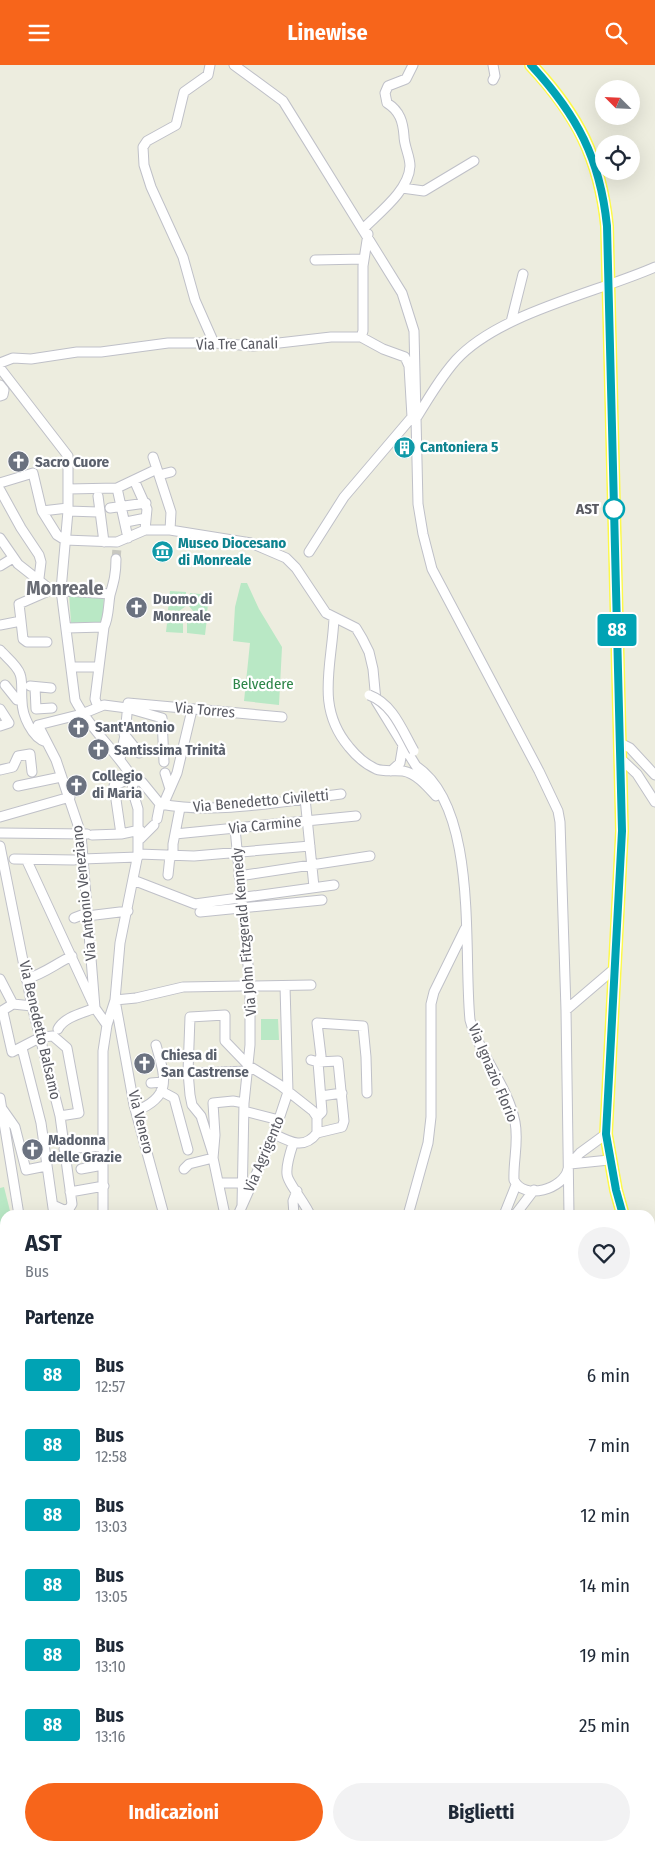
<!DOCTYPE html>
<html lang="it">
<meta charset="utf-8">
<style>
:root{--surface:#fff;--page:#f2f2f3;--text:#1f2937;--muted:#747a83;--accent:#f7651b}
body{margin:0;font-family:"Fira Sans Condensed",sans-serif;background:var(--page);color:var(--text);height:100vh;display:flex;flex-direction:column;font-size:19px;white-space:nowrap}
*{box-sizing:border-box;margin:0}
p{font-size:16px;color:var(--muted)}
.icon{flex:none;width:28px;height:28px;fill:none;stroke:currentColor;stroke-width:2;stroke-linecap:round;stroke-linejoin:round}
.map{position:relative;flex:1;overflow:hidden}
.details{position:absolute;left:0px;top:1145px;width:655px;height:641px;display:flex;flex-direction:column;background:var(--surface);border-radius:15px 15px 0 0;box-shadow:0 5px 20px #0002}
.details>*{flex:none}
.badge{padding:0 10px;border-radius:4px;font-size:18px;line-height:32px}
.needle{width:32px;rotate:294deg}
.controls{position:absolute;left:595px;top:15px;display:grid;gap:10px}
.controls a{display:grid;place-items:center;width:45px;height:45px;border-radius:50%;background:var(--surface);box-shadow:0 5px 20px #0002;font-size:25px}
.map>.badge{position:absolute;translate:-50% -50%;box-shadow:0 0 0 2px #fff}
h2{padding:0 25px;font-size:19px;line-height:45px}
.round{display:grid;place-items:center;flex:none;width:52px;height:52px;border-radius:26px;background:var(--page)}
.headline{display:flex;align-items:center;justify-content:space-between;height:85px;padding:0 25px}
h1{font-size:24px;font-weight:700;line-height:38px}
.primary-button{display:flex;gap:10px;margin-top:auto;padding:10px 25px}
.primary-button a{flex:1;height:58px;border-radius:30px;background:var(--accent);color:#fff;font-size:20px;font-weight:700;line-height:58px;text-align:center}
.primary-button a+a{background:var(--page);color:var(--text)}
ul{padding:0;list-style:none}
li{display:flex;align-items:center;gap:15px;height:70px;padding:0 25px}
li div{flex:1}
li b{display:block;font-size:19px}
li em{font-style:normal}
li .badge{min-width:55px;font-weight:700;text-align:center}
header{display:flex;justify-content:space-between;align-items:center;height:65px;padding:0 25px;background:var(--accent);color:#fff;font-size:22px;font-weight:700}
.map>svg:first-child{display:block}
</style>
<header><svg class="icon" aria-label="menu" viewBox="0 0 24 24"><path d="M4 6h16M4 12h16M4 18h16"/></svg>Linewise<svg class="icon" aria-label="search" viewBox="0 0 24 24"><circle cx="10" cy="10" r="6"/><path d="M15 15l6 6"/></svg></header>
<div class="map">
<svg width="655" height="1786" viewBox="0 0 655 1786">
<rect width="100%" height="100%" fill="#ededdf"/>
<!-- green -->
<path fill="#b9e8c5" d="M241,518h6l12,26 23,38 -3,58 -35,-4 6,-58 -17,-2 2,-34z
M170,526l16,1v14l-7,5 -11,-1z
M69,528l35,2 -1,27 -32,1z
M190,528l19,2 -2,18 -14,-2 -4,-5z
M168,549l11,1 4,5v13l-17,-1z
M193,551l14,2 -2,17 -18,-2v-12z
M261,954h17l1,21h-18z
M4,1122l7,28h-6v20l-4,2 4,-1v11l-5,1v-60z
M650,1348l5,1v113l-5,-1z"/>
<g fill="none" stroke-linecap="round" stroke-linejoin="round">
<!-- stream -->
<path stroke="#9ebcff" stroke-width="2" d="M650,1779l5,-7
M645,1786l4,-5"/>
<!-- minor-tunnel -->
<path stroke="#c8c8c0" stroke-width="9" stroke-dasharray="9 4.5" stroke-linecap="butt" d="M116,494l1,-11
M114,662l6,4"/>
<defs>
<path id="minor" d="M210,0l-2,10 -24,17 -8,33 -29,16 -4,6 1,18 7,22 32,70 12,43 19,43
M234,0l49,36 119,192 12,38 4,173 5,30 9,35 107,202 19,40 2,11 6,188 3,205
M493,0l2,11 -2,4
M402,123l22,3 50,-30
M364,163c16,-16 45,-38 46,-62 0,-10 -6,-20 -6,-30 -1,-14 -4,-25 -17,-33l-2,-10 3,-7 18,-7 7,-14
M315,195l49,-1
M511,257l12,-48
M361,272l2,-6v-65l5,-32
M0,298l13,-5 18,1 46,-7h24l67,-9h46l39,3 78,-9h30l22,12 22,8 4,9 3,51
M0,303l68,88v55l-7,79 14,110c15,29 41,51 59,80
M0,320l4,5 -1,5 -3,1
M417,352c12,-20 24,-40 39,-57 43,-47 140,-67 199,-93
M157,404l14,43 -1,18
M159,410l12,-3
M134,415l13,29 -2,21
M0,418l33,-10 9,38 15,24 8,5 52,2 28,-12h25l81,13 35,15 10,10 30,45 30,15 6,10 7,14 4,17 3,32 40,65c63,42 47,186 54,254 10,36 38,66 45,102 4,20 -2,39 -1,58 10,21 50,9 54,-11
M117,423l11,50
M68,424l49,-1 40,-19 -4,-12
M0,425l21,38 18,27 2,7 -2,16
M98,431l6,46
M110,443l36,-5
M42,446l26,-3
M68,446l30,1
M126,457l20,-4
M0,473l18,26 33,26 59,4
M309,487l35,-55 68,-80
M0,501l13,-8
M334,553c-2,48 -19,89 15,129 8,10 16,17 27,22 8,3 18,1 27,2 13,2 24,15 33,25
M21,556l2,18 4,3h20
M0,560l21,-4 -2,-17 32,-14
M67,563l37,-1
M0,585c6,7 17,15 20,24 3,8 1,18 2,27 0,14 10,37 24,41
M71,602h28
M5,620l12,15h5
M30,621l21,2
M35,622l1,22 16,-1
M98,642l-3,-8 9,-72c5,-10 4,-21 6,-32 4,-14 6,-21 6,-36
M0,644l9,14 -9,3
M124,669l15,19
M620,678l10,5 25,27
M120,694l5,-24 3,-32 154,14
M621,694l16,15 18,28
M0,705l13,-3 5,-11 12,-2 2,18
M391,706l9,-8 3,-18
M165,708l5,16
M134,715l8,2 18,22c60,11 121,-3 181,-10
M18,721l43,-9
M305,733l9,89
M163,740l14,-32 14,-59
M0,752l70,-20
M157,754l3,-15
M235,763l15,158v59l-6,58 -2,103
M0,768l87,1
M121,769l-7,-48 18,-9
M175,769l181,-18
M92,770l29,-1 19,-4
M140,774l14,-14
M0,781l32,160 28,110 12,88 -3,5 -5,1 -11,-5
M138,789l56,2 116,-10
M173,791v-12l7,-36
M14,794l60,1
M82,794l56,-2
M27,796l68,147 12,17
M168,810l2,-19
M239,811l131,-20
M133,815l62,24 139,-19
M200,847l122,-12
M87,851l41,-5
M74,853l13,-5
M0,914l13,25
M26,914c18,-5 29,-15 46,-23
M115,935l19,105 30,110
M115,935l21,-2 47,-11 128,-2
M95,943l-14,-174 -25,-74 -18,-35 44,-11 22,-9 23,3 35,10 2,44
M566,945l48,-41
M0,947l13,-8 19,2
M3,947l9,40 29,-15 12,-1 14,12 12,65 -19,3
M58,964c6,-12 25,-16 37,-21
M22,983l19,75 13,92
M311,995l7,2 20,-1 6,60 -2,6 -25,6
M164,1009l84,-3
M151,1018l12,-1
M161,1026l13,7 14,52
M321,1031l21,-3
M0,1033l19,117
M3,1045l12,17 11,43 20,-4
M136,1046c37,-15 29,-34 20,-66
M244,1046l35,9
M317,1052l5,-5 -4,-50 3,-6 -4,-33 46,3 3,31 1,36
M293,1079c-3,9 -7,21 -6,30 0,8 19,30 23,41
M64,1084l39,-3
M213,1089l-12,-38 -9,-11 -2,-10 -2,-23 2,-55 35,-2v26l24,25 31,19 33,26 4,6v16c-13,17 -27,9 -43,1
M570,1099l10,-11 26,-19
M570,1099l39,-4
M81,1104l22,-4
M184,1104l5,-5 24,-6
M219,1118h23
M70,1127l34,-6
M103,1150v-164l4,-26 8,-25 5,-57 18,-89v-45l-6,-20 2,-9
M225,1150l-12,-57 2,-23 -2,-32 20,-2 11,2
M238,1150l36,-81 14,-42 -3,-106
M294,1150l-1,-14 4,-10
M408,1150l20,-72 3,-26v-113l3,-12 31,-63
M504,1150l12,-30
M515,1150l19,-25
M650,1180l5,2
M650,1192h5
M653,1214l2,-16
M0,1270l5,6
M650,1309l5,-5
M650,1513l5,2
M650,1710l5,4
M200,1781l1,5
M236,1781l1,5
M418,1781l2,5"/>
<path id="major" d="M531,0c46,49 69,93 76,161l15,605 -16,303 10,56 7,25
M650,1208l5,10
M650,1554l5,-9
M351,1786l1,-5"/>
</defs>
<!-- minor casing -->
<use href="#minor" stroke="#bfc0c8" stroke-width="11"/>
<!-- major casing -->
<use href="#major" stroke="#fdf949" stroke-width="14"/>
<!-- minor -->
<use href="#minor" stroke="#fff" stroke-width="9"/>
<!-- major -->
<use href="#major" stroke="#f6ffa3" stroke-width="11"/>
<defs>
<path id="minor-bridge" d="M369,630c24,9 33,35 45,56"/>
</defs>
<!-- minor-bridge casing -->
<use href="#minor-bridge" stroke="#bfc0c8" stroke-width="11" stroke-linecap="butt"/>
<!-- minor-bridge -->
<use href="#minor-bridge" stroke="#fff" stroke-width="9"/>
</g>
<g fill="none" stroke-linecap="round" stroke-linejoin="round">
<defs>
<path id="line" d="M531,0c46,50 69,93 76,161l15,605 -16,303 10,56 7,25"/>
</defs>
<!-- line casing -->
<use href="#line" stroke="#fff" stroke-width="11"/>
<!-- line -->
<use href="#line" stroke="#00a3b4" stroke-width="8"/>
</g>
<!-- icons -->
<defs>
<symbol id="building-disc" viewBox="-11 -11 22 22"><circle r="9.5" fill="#0f9aa8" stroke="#fff"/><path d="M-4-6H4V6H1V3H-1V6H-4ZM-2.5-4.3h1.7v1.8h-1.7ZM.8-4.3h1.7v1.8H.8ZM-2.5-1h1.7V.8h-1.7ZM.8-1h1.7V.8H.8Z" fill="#fff"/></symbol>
<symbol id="church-disc" viewBox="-11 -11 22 22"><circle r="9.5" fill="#6b7280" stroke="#fff"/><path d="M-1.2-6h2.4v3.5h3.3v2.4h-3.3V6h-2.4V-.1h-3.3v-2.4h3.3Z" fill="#fff"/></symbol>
<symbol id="museum-disc" viewBox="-11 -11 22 22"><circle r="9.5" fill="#0f9aa8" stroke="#fff"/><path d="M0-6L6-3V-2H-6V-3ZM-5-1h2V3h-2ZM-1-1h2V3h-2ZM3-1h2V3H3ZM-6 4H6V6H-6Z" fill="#fff"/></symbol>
</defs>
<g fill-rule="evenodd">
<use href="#building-disc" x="392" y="370" width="25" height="25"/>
<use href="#church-disc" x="6" y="384" width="25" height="25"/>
<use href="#museum-disc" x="150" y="474" width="25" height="25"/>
<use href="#church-disc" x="124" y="530" width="25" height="25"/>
<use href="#church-disc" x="66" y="650" width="25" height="25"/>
<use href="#church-disc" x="86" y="672" width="25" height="25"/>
<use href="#church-disc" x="64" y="708" width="25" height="25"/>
<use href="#church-disc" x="132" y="986" width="25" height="25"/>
<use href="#church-disc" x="20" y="1072" width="25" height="25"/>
</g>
<!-- markers -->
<circle fill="#fff" stroke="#00a3b4" stroke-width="2.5" cx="614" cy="444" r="10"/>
<g text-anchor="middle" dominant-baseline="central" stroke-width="4.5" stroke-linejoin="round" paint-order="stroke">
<!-- street labels -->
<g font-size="15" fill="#595a62" stroke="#fff">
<text transform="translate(237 279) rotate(-1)">Via Tre Canali</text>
<text transform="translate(205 645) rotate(5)">Via Torres</text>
<text transform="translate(261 736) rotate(-5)">Via Benedetto Civiletti</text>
<text transform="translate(265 760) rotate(-6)">Via Carmine</text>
<text transform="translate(84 828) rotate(-96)">Via Antonio Veneziano</text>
<text transform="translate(244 867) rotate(-95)">Via John Fitzgerald Kennedy</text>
<text transform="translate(40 965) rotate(77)">Via Benedetto Balsamo</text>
<text transform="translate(493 1008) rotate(67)">Via Ignazio Florio</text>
<text transform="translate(141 1057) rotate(76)">Via Venero</text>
<text transform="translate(264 1089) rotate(-67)">Via Agrigento</text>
</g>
<!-- culture labels -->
<g font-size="15" font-weight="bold" fill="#0d838f" stroke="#fff" text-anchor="start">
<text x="420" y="382">Cantoniera 5</text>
<text x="178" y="478">Museo Diocesano<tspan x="178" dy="17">di Monreale</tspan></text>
</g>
<!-- worship labels -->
<g font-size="15" font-weight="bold" fill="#5b616d" stroke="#fff" text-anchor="start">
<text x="35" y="397">Sacro Cuore</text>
<text x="153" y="534">Duomo di<tspan x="153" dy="17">Monreale</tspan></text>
<text x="95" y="662">Sant'Antonio</text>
<text x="114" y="685">Santissima Trinità</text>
<text x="92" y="711">Collegio<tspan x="92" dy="17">di Maria</tspan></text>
<text x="161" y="990">Chiesa di<tspan x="161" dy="17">San Castrense</tspan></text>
<text x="48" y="1075">Madonna<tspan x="48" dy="17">delle Grazie</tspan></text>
</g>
<!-- stop labels -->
<g font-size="15" font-weight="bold" fill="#595a62" stroke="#fff" text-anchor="end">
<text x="599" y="444">AST</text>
</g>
<!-- park labels -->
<g font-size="15" fill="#2d8548" stroke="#fff">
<text x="263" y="619">Belvedere</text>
</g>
<!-- district labels -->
<g font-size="20" font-weight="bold" fill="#696c74" stroke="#fff">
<text x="65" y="523">Monreale</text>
</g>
</g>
</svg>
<div class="controls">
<a><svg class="needle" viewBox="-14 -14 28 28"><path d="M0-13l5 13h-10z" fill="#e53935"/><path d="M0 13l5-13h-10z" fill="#747a83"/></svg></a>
<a><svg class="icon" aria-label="locate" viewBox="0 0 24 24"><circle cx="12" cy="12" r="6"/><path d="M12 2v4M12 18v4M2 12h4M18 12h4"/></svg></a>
</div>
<b class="badge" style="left:617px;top:565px;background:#00a3b4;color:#fff">88</b>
<section class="details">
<div class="headline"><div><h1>AST</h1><p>Bus</p></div><a class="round"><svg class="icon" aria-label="heart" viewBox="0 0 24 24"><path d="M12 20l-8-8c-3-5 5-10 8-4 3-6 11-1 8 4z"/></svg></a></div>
<h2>Partenze</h2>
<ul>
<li><span class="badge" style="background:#00a3b4;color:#fff">88</span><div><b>Bus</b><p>12:57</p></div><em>6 min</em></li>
<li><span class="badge" style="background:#00a3b4;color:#fff">88</span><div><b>Bus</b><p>12:58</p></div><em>7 min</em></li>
<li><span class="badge" style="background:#00a3b4;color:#fff">88</span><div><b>Bus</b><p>13:03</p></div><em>12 min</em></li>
<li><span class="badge" style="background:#00a3b4;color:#fff">88</span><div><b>Bus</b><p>13:05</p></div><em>14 min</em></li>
<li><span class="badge" style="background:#00a3b4;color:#fff">88</span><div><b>Bus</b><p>13:10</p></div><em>19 min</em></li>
<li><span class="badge" style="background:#00a3b4;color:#fff">88</span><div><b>Bus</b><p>13:16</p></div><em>25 min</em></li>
</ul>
<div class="primary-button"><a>Indicazioni</a><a>Biglietti</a></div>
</section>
</div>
